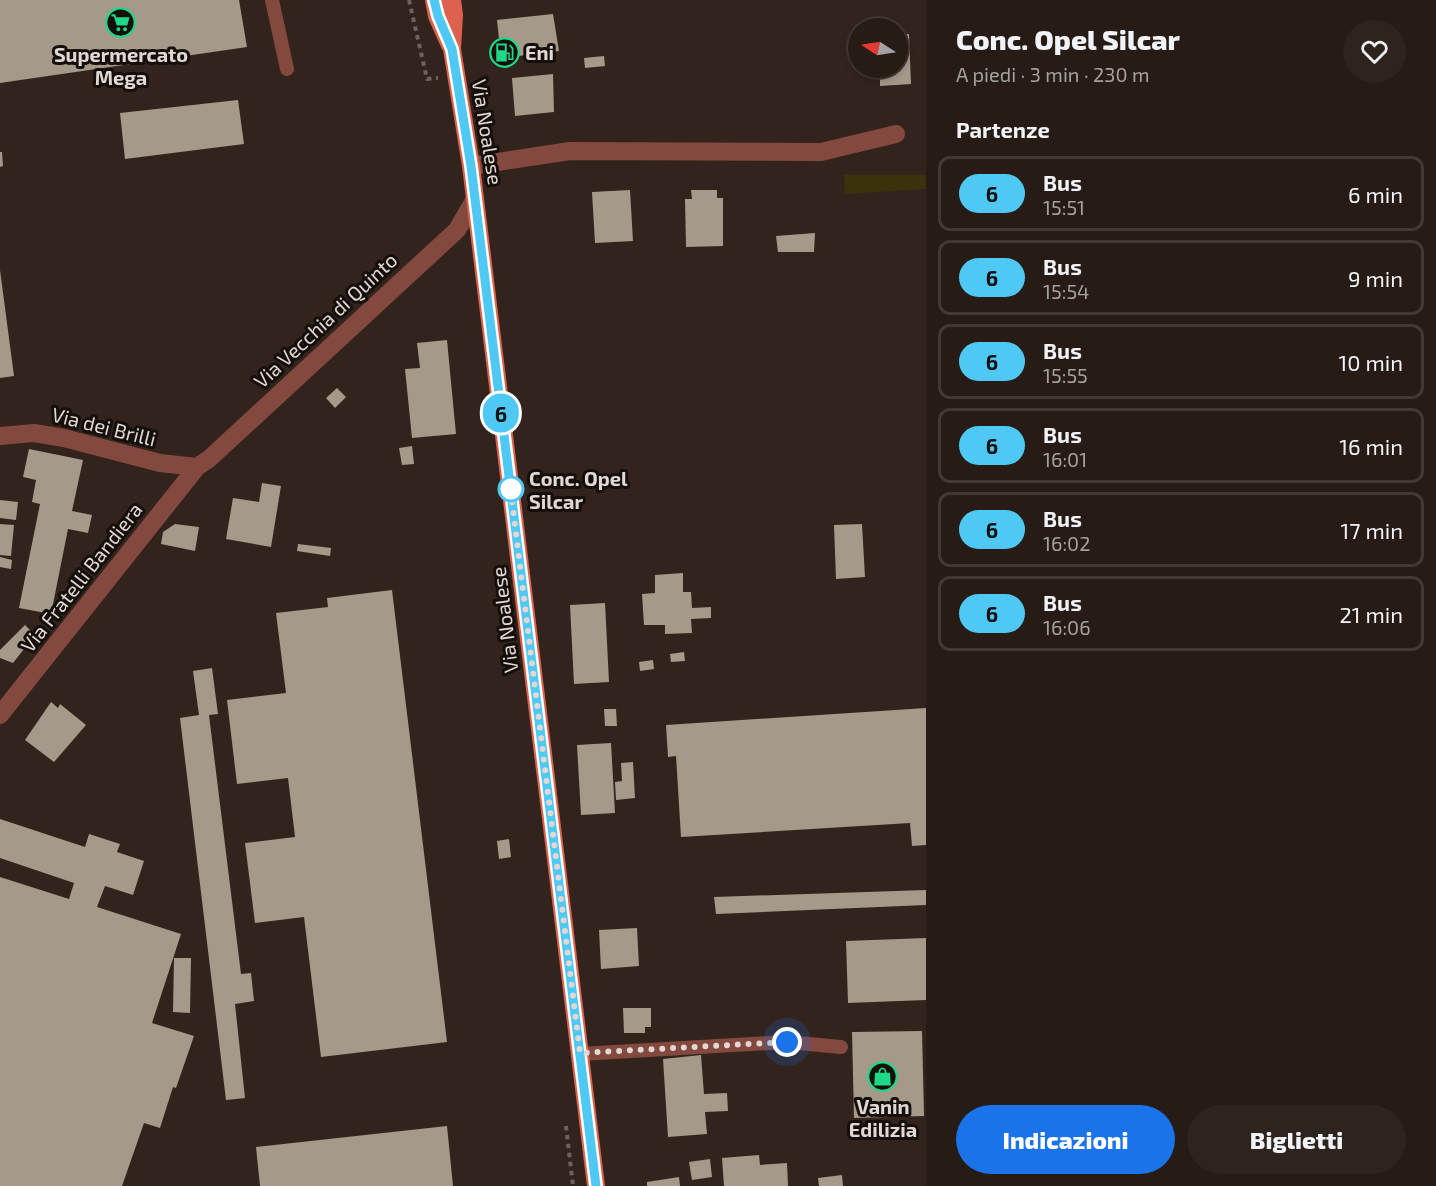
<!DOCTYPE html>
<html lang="it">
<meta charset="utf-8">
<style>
:root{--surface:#261b15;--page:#2e241e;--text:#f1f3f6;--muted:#a4a1a0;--line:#423934;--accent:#1a73e8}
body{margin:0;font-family:"Exo 2",sans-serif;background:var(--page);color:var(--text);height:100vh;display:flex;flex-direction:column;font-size:22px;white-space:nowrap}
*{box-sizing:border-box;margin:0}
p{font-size:20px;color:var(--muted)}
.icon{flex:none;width:33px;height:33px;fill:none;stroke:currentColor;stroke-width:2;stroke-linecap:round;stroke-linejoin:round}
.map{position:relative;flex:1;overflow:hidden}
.panel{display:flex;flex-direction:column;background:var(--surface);width:510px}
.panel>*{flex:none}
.badge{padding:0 12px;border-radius:20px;font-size:21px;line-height:39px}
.needle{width:39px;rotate:282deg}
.tools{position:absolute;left:848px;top:18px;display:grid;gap:12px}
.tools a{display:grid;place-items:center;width:60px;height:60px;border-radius:50%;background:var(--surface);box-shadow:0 3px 9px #0003,0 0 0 2px var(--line);font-size:30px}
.you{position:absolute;width:30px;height:30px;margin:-15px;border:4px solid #fff;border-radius:50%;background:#1a73e8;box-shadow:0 0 0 9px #1a73e833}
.map>.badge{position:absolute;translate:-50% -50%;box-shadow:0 0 0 3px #fff}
h2{padding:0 30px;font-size:22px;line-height:54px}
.round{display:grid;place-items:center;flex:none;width:63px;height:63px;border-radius:32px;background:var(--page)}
.head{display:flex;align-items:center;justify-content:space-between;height:102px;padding:0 30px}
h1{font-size:28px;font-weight:800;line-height:45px}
.button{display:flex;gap:12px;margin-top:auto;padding:12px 30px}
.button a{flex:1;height:69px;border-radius:36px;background:var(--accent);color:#fff;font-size:24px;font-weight:800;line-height:69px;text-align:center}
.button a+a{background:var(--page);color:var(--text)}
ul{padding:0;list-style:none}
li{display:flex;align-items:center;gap:18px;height:75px;margin:0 12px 9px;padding:0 18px;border:3px solid var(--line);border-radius:12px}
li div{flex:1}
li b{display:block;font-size:22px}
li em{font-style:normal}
li .badge{min-width:66px;font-weight:700;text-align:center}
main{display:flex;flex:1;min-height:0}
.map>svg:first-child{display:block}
</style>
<main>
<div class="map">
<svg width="926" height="1186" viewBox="0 0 926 1186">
<rect width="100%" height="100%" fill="#32241c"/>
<!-- green -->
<path fill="#3b310d" d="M844,175h82v14l-81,5z"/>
<!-- building -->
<path fill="#a5998a" d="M0,0h239l8,47 -247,36z
M553,14l6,37 -58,7 -4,-38z
M897,34h12l2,50 -31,2v-18h17z
M604,56l1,10 -20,2 -1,-10z
M553,74l1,38 -39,4 -3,-38z
M238,100l6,44 -119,15 -5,-46z
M0,152h2l1,14 -3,1z
M630,190l3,51 -38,2 -3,-51z
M691,190h26v8h6v48l-37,1 -1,-48h7z
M815,233l-1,19h-36l-2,-16z
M0,270l14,106 -14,2z
M447,340l9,94 -44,4 -7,-69 15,-1 -3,-25z
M337,388l9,9 -11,11 -9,-10z
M412,446l2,18 -12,1 -3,-17z
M29,449l54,11 -11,51 20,4 -4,18 -20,-4 -17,85 -32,-6 21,-104 -8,-2 4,-22 -13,-3z
M262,483l19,3 -10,61 -45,-8 7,-41 26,4z
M0,500l18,2 -2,18 -16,-2z
M0,524l14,1 -3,31 -11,-1z
M175,524l24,3 -4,24 -34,-7 2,-12z
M862,524l3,53 -29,2 -2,-54z
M298,544l33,4 -1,8 -33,-5z
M0,557l12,3 -1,9 -11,-2z
M683,573v19h8l1,16 19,-1v11l-20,1 1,14 -27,1v-9h-21l-2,-31 13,-1v-18z
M392,590l55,452 -126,15 -17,-140 -49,6 -10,-80 50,-6 -7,-59 -51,6 -10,-84 59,-7 -10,-80 52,-6 -1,-9z
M605,603l4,79 -35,2 -4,-79z
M25,625l10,10 -22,28 -13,-5v-8z
M684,652l1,9 -14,1 -1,-8z
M653,660l1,9 -14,2 -1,-9z
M212,668l6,46 -9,1 32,259 10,-1 3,28 -19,3 10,94 -19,2 -46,-382 19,-3 -6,-44z
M51,702l7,6 2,-4 26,21 -32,37 -29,-22z
M926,708v137l-14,1 -2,-23 -229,14 -5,-81 -8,1 -2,-32z
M604,709h12l1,17h-12z
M611,743l4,70 -34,2 -4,-70z
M633,762l2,36 -19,2 -1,-18 7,-1 -1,-18z
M0,819l85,28 4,-13 31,10 -3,8 27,9 -11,34 -28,-9 -8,21 84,27 -29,89 42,13 -18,52 -3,-1 -13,41 -16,-5 -22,63h-122v-309l69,22 5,-16 -74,-25z
M509,839l2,18 -12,2 -2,-18z
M926,890v15l-210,9 -2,-17z
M637,928l2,38 -38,3 -2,-39z
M926,938v62l-78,3 -2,-62z
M174,958h17l-1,55 -17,-1z
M623,1008h28v19h-6v6h-21z
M922,1031l2,85 -70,2 -2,-86z
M701,1055l3,39 23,-1 1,18 -23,1 2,22 -39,3 -5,-78z
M447,1126l6,60h-193l-4,-39z
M759,1155l1,10 27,-2 1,23h-64l-2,-28z
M710,1159l2,18 -20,3 -3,-18z
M842,1175l1,11h-24l-1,-8z
M679,1177l1,9h-33v-4z"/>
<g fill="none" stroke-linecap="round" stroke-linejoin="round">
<!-- path -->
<path stroke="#6f625b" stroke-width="4" stroke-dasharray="4.5 4.5" stroke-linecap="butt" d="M409,0l18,79 11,-1
M566,1126l7,60"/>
<!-- lane -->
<path stroke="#83483e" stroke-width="14" d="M272,0l15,69
M580,1054l207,-12 54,5"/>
<!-- street -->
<path stroke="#83483e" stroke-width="18" d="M471,166l99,-15 251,1 75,-18
M0,436l34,-3 30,5 96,25 37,4
M0,715l197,-248 12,-8 248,-229 18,-31"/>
<!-- primary -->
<path stroke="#dc624f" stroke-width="18" d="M434,0l3,16 13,29
M452,0l2,15 -2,34 19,117 125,1020"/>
</g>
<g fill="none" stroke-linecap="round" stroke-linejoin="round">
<defs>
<path id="line" d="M434,0l4,16 14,33 19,117 125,1020"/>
</defs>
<!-- line casing -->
<use href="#line" stroke="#fff" stroke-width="14"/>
<!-- line -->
<use href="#line" stroke="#50c8f4" stroke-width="9"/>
<!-- walk -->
<path stroke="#e2d8d3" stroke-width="6" stroke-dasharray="0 10.8" d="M511,489l-1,-4 70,568 207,-11"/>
</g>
<!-- icons -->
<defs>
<symbol id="supermarket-ring" viewBox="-11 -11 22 22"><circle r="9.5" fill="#150f0b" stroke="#1ed888" stroke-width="1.5"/><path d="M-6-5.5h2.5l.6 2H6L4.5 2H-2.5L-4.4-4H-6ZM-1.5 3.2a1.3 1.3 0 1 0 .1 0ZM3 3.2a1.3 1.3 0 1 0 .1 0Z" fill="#1ed888"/></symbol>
<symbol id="fuel-ring" viewBox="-11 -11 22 22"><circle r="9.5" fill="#150f0b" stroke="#1ed888" stroke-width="1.5"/><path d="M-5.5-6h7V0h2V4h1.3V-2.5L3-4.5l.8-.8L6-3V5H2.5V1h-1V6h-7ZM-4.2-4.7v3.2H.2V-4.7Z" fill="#1ed888"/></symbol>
<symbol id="shop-ring" viewBox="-11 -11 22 22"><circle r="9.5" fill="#150f0b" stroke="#1ed888" stroke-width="1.5"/><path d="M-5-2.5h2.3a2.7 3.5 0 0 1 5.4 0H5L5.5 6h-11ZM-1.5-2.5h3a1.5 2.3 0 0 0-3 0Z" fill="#1ed888"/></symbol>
</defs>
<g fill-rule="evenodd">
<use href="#supermarket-ring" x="104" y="6" width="33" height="33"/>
<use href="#fuel-ring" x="488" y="36" width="33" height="33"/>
<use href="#shop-ring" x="866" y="1060" width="33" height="33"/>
</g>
<!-- markers -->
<circle fill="#fff" stroke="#50c8f4" stroke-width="3" cx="511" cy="489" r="12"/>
<g text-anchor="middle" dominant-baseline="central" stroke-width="6" stroke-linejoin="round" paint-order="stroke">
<!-- poi labels -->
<g font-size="20" font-weight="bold" fill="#e2d8d3" stroke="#150f0b">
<text x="525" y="52" text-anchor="start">Eni</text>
<text x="121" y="54">Supermercato<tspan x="121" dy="23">Mega</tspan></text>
<text x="883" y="1106">Vanin<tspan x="883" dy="23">Edilizia</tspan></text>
</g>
<!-- street labels -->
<g font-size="20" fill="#e2d8d3" stroke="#150f0b">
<text transform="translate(488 132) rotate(81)">Via Noalese</text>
<text transform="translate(325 320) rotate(-43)">Via Vecchia di Quinto</text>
<text transform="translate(104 426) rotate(14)">Via dei Brilli</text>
<text transform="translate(81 577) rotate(-52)">Via Fratelli Bandiera</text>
<text transform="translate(504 620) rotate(-97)">Via Noalese</text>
</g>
<!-- stop labels -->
<g font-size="20" font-weight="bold" fill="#e2d8d3" stroke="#150f0b" text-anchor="start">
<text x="529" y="478">Conc. Opel<tspan x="529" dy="23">Silcar</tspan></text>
</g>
</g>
</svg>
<div class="tools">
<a><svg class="needle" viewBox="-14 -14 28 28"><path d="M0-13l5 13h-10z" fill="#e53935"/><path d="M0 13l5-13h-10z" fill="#a4a1a0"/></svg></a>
</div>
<div class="you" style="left:787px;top:1042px"></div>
<b class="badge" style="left:501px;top:413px;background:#50c8f4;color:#111">6</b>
</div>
<section class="panel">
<div class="head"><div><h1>Conc. Opel Silcar</h1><p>A piedi · 3 min · 230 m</p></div><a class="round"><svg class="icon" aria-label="heart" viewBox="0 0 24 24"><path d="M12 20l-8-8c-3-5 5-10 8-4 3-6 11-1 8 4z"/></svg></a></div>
<h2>Partenze</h2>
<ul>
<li><span class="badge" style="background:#50c8f4;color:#111">6</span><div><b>Bus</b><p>15:51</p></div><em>6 min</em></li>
<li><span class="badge" style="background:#50c8f4;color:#111">6</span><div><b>Bus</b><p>15:54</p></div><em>9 min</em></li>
<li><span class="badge" style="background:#50c8f4;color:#111">6</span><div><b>Bus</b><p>15:55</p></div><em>10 min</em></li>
<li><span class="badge" style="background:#50c8f4;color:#111">6</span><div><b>Bus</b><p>16:01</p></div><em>16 min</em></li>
<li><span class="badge" style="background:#50c8f4;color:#111">6</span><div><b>Bus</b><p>16:02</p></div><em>17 min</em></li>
<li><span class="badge" style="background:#50c8f4;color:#111">6</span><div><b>Bus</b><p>16:06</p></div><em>21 min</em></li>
</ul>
<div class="button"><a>Indicazioni</a><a>Biglietti</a></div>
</section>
</main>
